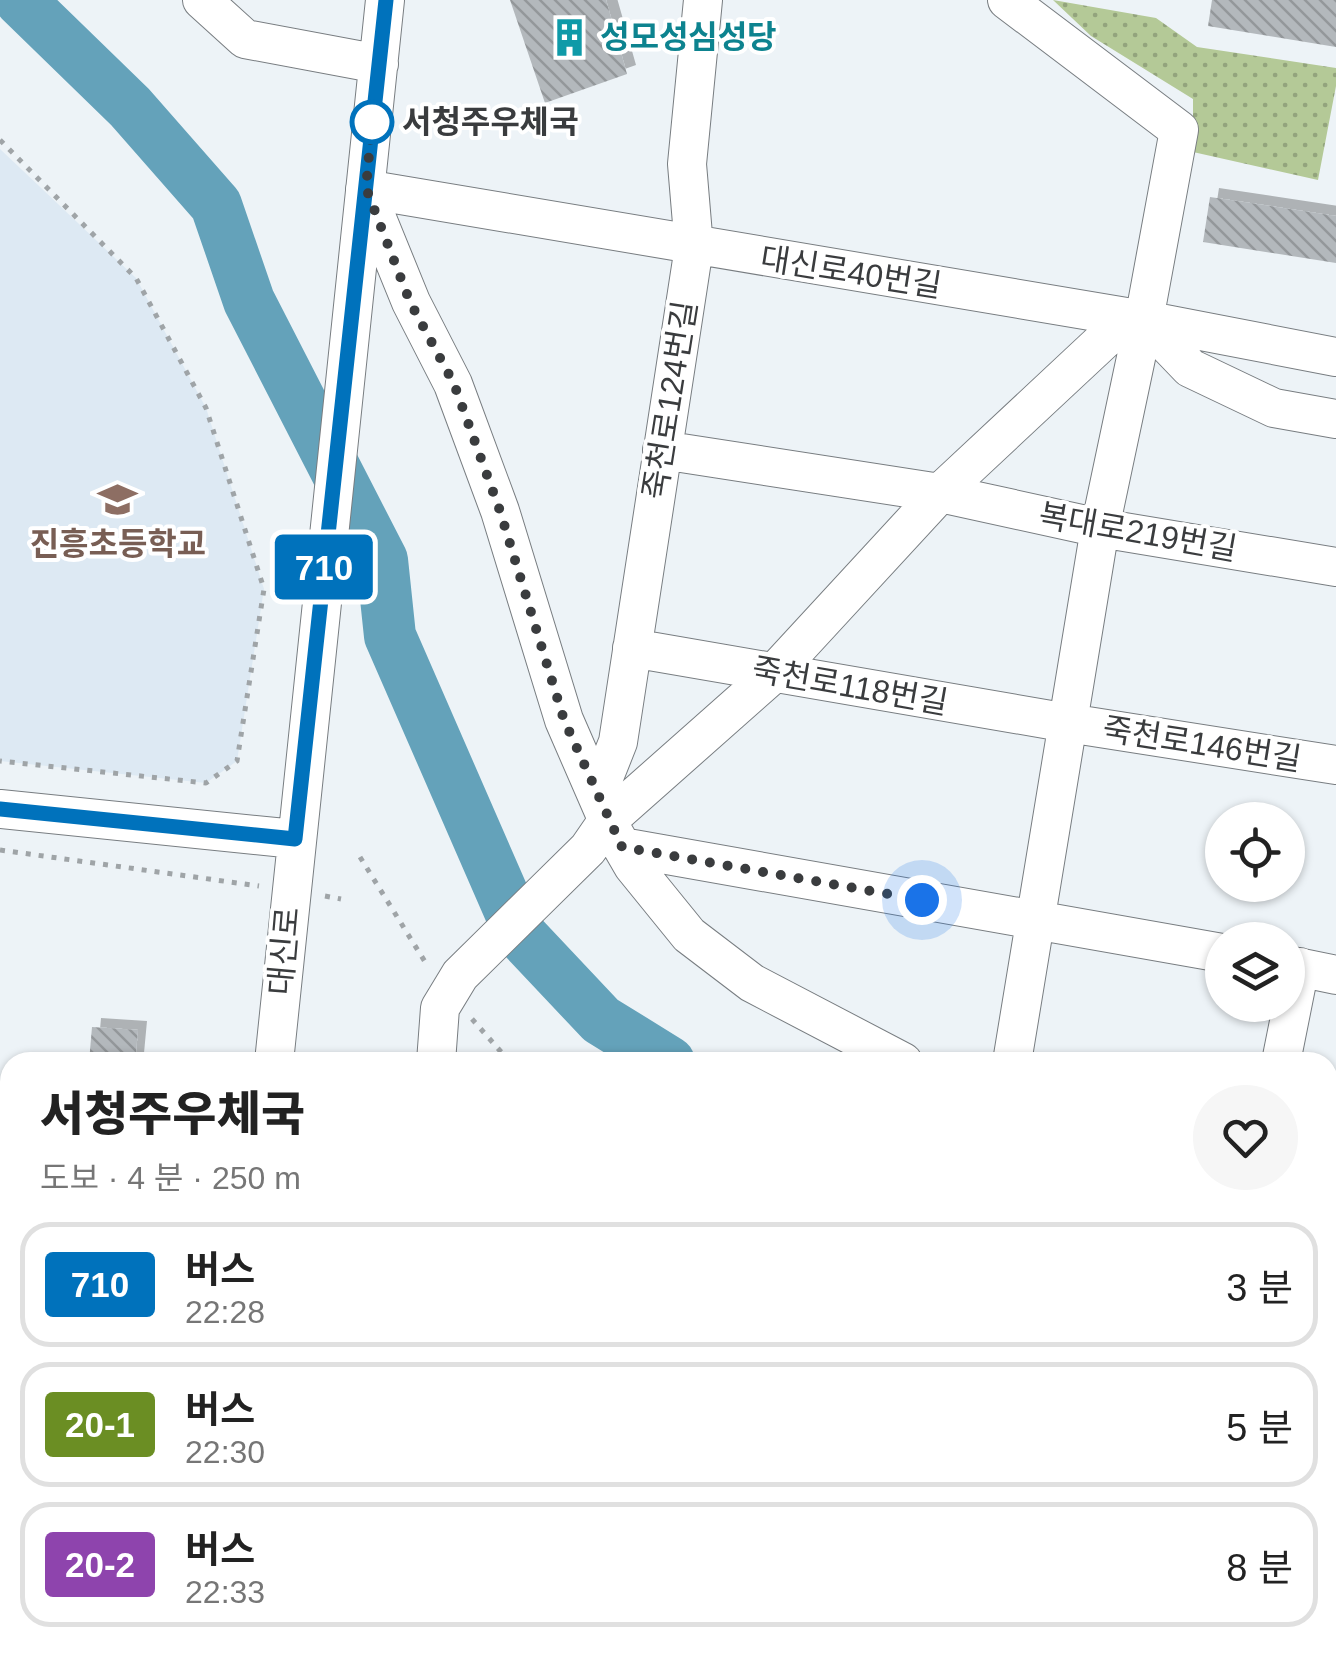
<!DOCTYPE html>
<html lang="ko">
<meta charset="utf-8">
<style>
:root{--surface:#fff;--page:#f6f6f6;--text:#222;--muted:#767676;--line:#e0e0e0}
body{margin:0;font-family:Arial,"Noto Sans KR",sans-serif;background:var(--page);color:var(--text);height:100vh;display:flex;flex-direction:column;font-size:38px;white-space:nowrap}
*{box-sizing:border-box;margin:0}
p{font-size:32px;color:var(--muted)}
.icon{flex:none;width:55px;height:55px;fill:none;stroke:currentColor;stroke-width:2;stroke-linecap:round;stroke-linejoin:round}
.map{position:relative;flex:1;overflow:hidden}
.sheet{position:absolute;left:0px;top:1052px;width:1338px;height:612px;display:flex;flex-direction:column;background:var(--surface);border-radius:30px 30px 0 0;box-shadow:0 2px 8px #0004}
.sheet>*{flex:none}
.badge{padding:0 20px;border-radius:8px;font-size:35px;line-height:65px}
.tools{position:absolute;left:1205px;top:802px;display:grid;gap:20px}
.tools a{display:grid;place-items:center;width:100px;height:100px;border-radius:50%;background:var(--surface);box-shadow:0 2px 8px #0004;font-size:50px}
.you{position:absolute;width:50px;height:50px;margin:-25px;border:8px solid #fff;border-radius:50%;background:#1a73e8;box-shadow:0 0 0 15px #1a73e833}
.map>.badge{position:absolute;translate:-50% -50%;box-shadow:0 0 0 5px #fff}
.round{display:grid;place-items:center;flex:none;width:105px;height:105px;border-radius:52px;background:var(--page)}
.headline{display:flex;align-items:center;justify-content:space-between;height:170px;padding:0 40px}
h1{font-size:48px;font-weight:800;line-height:75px}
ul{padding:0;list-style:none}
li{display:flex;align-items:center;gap:30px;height:125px;margin:0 20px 15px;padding:0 20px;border:5px solid var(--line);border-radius:30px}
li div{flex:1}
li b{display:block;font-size:38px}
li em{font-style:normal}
li .badge{min-width:110px;font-weight:700;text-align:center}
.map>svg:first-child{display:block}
</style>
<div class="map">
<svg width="1336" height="1664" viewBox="0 0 1336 1664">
<defs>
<pattern id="park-dots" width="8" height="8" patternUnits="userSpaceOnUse" patternTransform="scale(2.5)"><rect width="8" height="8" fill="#b4c997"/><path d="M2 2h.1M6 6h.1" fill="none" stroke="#93a47d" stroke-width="1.8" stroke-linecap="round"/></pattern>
<pattern id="building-back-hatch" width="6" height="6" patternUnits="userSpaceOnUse" patternTransform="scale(2.5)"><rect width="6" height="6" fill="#b3b8bc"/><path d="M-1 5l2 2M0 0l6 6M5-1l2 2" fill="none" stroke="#93979a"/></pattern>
<filter id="shadow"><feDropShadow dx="9" dy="-9" stdDeviation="0" flood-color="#0004"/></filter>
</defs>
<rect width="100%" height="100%" fill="#edf3f7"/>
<!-- built -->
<path fill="#dde9f3" d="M0,149l136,129 70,130 58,181 -27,172 -31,22 -206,-22z"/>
<!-- park -->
<path fill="url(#park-dots)" d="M1053,0l103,18 41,29 139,21v18l-18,94 -125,-28v-53l-102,-63z
M0,1575l10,4v68l-10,-4z"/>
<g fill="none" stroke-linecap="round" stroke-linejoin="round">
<!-- river -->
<path stroke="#64a2ba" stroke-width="52" d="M20,0l110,107 86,98 33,96 133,259 8,76 130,298 81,86 68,42
M1328,1492l8,11"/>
</g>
<!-- building -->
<path fill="url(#building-back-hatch)" filter="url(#shadow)" d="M510,0h96l21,74 -82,29z
M1212,0h124v47l-128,-21z
M1210,197l126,19v47l-133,-21z
M92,1027l46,3 -3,32h-46z
M0,1487l10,4v53l-10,-4z
M700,1655l42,7v2h-44z
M1101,1655l40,7v2h-42z"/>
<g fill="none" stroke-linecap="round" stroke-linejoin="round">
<defs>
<path id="minor" d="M202,0l43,39 134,25
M1007,0l172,130 -35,190 -44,208 -88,534
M365,189l46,113 42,82 47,127 64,209 47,108 22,38 56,69 63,48 151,79
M365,189l779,131 192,37
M940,493l167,-156 37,-17 46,48 84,40 62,11
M940,493l160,35 236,39
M632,648l436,75 268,42
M597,795l21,-53 76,-495 -7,-83 16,-164
M0,809l295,30
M622,847l600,106
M1288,965l48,10
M274,1062l111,-1062
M436,1062l4,-54 20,-33 128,-126 20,-29 166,-147 166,-180 -278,-43
M1281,1062l19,-95
M1328,1361l8,8
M216,1664l1,-9
M383,1664v-9
M622,1664l1,-9"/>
</defs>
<!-- minor casing -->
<use href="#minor" stroke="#787d81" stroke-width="40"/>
<!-- path -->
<path stroke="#9fa4a7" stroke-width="5" stroke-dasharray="5 8" stroke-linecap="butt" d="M0,140l136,138 70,130 58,181 -27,172 -31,22 -206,-22
M0,850l259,36
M360,857l67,108
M325,896l16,3
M472,1019l38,43
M1283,1655l2,9"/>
<!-- minor -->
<use href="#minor" stroke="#fff" stroke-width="38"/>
</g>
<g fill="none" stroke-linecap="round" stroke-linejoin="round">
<defs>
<path id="line" d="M0,809l295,30 91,-839"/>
</defs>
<!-- line casing -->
<use href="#line" stroke="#fff" stroke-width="22"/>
<!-- line -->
<use href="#line" stroke="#0072bc" stroke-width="15"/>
<!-- walk -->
<path stroke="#3a3c3e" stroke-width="10" stroke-dasharray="0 18" d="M372,122l-6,66 44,114 44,82 46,127 64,209 58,127 300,53"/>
</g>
<!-- icons -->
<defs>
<symbol id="building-bare" viewBox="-9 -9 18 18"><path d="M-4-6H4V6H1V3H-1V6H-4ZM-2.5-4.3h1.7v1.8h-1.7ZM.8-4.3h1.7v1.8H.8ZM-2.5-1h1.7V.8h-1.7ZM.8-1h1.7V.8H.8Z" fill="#0f9aa8" stroke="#fff" stroke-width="2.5" paint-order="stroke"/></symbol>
<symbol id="school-bare" viewBox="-9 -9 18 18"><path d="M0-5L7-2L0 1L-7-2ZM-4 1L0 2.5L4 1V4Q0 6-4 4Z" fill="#8d6e63" stroke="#fff" stroke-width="2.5" paint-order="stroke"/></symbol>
</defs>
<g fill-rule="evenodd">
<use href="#building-bare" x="542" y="10" width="55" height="55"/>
<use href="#school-bare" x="90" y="472" width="55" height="55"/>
</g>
<!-- markers -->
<circle fill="#fff" stroke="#0072bc" stroke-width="5" cx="372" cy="122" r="20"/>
<g text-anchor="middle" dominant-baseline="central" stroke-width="8" stroke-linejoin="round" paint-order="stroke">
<!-- culture labels -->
<g font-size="32" font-weight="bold" fill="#0d838f" stroke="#fff" text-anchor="start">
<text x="600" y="37">성모성심성당</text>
</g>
<!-- stop labels -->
<g font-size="32" font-weight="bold" fill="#3a3c3e" stroke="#fff" text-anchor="start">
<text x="402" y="122">서청주우체국</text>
</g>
<!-- street labels -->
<g font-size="32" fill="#3a3c3e" stroke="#fff">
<text transform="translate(851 272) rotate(9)">대신로40번길</text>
<text transform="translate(670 400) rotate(-81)">죽천로124번길</text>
<text transform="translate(1138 532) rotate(10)">복대로219번길</text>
<text transform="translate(850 686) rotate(10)">죽천로118번길</text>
<text transform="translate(1202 744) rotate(9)">죽천로146번길</text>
<text transform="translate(284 951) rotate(-85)">대신로</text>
</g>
<!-- education labels -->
<g font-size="32" font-weight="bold" fill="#785e54" stroke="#fff">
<text x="118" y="544">진흥초등학교</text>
</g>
</g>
</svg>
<div class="tools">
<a><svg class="icon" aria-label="locate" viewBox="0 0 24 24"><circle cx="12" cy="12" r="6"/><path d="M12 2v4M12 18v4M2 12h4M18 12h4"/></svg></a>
<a><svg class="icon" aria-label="layers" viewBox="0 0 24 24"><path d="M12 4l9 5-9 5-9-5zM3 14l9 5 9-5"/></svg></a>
</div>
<div class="you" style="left:922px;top:900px"></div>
<b class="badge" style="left:324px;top:567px;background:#0072bc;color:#fff">710</b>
<section class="sheet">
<div class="headline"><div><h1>서청주우체국</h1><p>도보 · 4 분 · 250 m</p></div><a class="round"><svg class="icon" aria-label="heart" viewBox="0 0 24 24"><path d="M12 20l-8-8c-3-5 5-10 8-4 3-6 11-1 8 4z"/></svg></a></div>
<ul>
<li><span class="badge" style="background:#0072bc;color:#fff">710</span><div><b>버스</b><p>22:28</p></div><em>3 분</em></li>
<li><span class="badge" style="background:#6b8e23;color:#fff">20-1</span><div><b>버스</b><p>22:30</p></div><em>5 분</em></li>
<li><span class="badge" style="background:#8e44ad;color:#fff">20-2</span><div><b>버스</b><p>22:33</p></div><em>8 분</em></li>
</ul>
</section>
</div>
